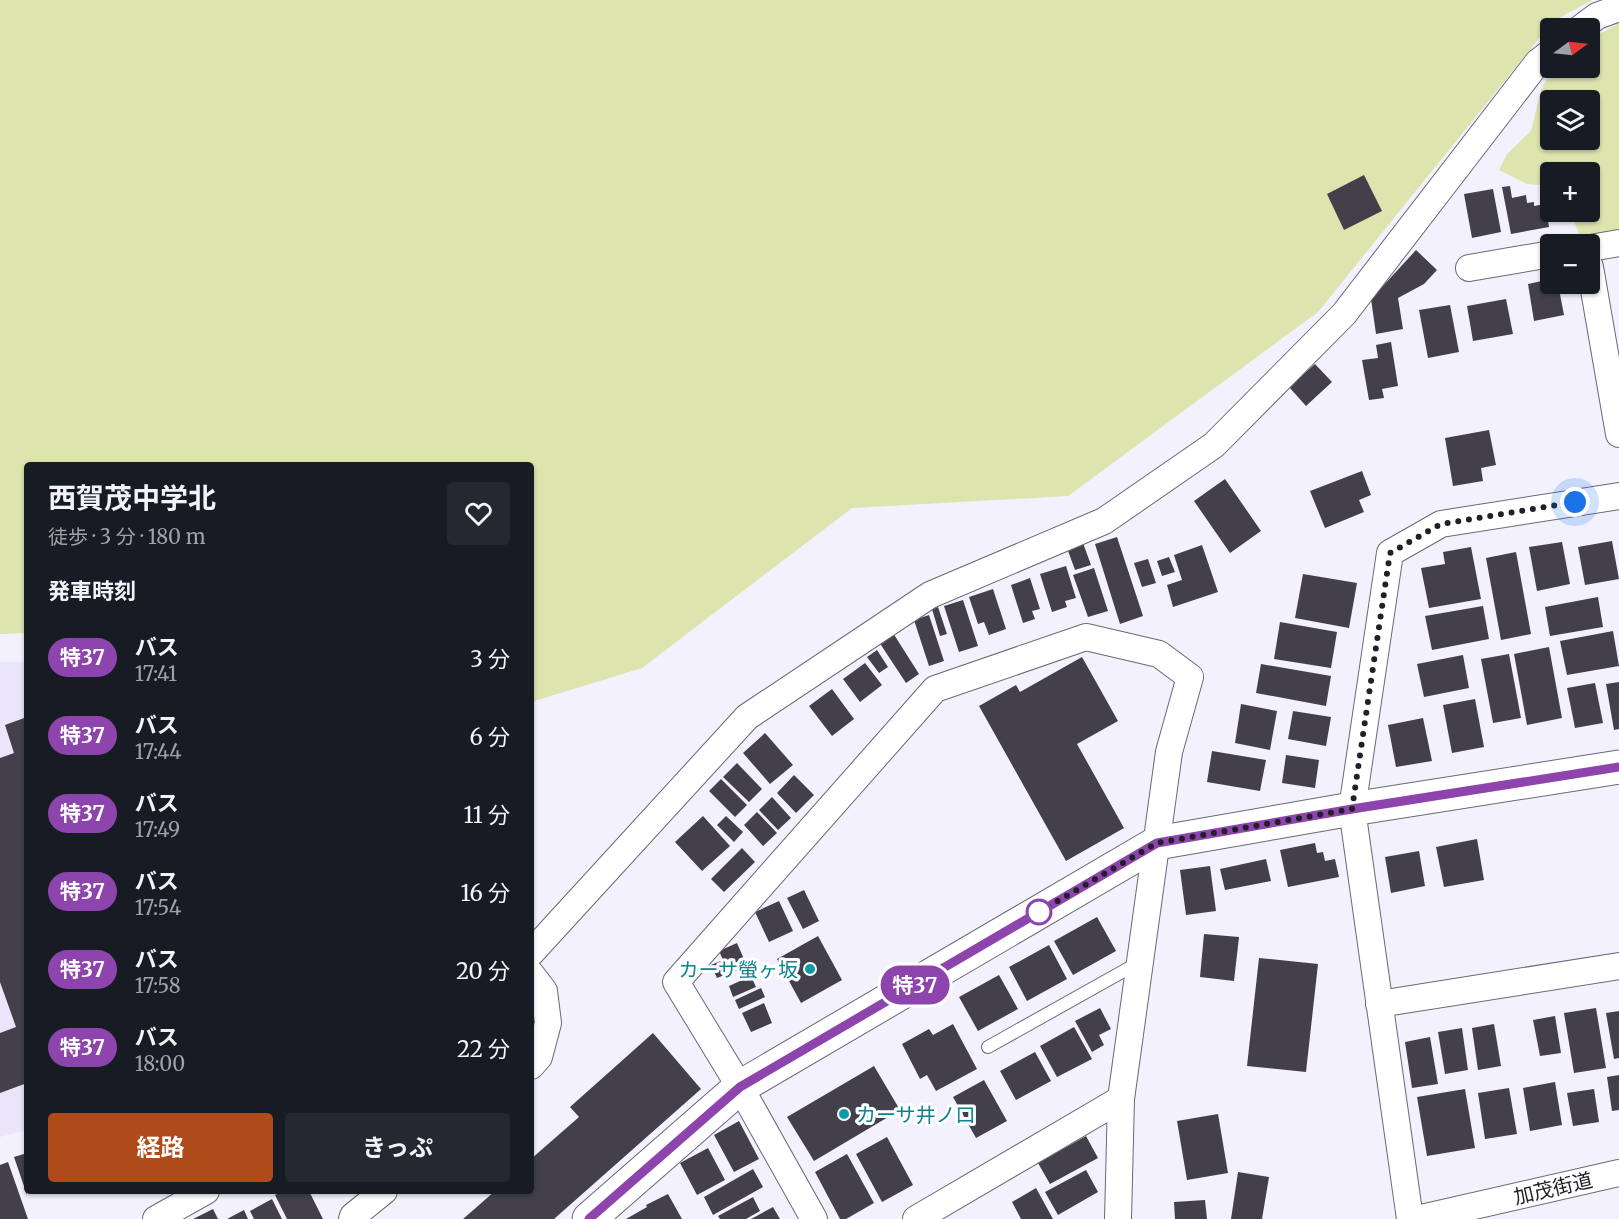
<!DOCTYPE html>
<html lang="ja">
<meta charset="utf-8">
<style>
:root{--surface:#171b24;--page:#242831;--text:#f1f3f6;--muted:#9ea1a6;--accent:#af4b1a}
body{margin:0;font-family:Merriweather,"Noto Sans JP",serif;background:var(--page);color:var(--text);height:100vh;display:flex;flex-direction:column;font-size:22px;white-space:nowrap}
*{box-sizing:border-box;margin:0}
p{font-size:20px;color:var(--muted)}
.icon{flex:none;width:33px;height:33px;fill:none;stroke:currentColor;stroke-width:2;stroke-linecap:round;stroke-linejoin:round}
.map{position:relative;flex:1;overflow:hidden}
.panel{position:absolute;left:24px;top:462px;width:510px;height:732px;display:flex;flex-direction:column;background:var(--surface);border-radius:6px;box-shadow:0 2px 4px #0004}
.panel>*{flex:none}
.badge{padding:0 12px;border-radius:20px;font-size:21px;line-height:39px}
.needle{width:39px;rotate:75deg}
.buttons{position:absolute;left:1540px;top:18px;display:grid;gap:12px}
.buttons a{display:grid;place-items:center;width:60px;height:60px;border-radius:6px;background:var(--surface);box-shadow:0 2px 4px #0004;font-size:30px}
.you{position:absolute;width:30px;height:30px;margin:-15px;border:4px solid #fff;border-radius:50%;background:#1a73e8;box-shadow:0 0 0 9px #1a73e833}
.map>.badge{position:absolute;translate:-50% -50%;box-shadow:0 0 0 3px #fff}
h2{padding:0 24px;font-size:22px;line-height:54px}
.round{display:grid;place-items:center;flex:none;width:63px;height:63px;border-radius:6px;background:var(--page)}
.head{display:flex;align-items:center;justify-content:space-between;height:102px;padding:0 24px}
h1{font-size:28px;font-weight:700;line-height:45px}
.action{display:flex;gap:12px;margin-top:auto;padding:12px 24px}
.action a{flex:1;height:69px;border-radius:6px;background:var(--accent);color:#fff;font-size:24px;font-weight:700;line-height:69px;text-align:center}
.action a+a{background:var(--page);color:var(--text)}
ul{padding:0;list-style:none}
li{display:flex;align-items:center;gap:18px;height:78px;padding:0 24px}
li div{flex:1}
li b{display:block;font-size:22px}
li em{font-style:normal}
li .badge{min-width:66px;font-weight:700;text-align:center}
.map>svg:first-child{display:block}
</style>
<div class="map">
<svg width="1619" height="1219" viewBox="0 0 1619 1219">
<rect width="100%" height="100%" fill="#f3f1fd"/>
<!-- education -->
<path fill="#ebe5fb" d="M0,662h27v468l-27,7z"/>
<!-- green -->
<path fill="#dde4ad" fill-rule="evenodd" d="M0,0h1593l-40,21 -235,291 -250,184 -216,12 -210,160 -111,34v-237h-504v168l-27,1z
M1619,23v208l-38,7 -11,-26h20v-40h-39v18l-12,-5 -12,-1 -28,-14 8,-16 24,-23 10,-41 12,-22h37v-28zM1551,100h39v40h-39z"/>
<!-- building -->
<path fill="#43404c" d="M1364,175l18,36 -38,19 -17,-36z
M1510,186l2,12 14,-3 1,8 7,-1v4l11,-2 4,23 -38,7 -9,-47z
M1493,189l8,43 -29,6 -8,-44z
M1416,250l21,20 -13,14 -26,14 5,31 -27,5 -5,-35z
M1551,279v5h7l6,31 -30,6 -6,-37z
M1506,299l7,35 -40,7 -6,-35z
M1450,305l9,47 -31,6 -9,-48z
M1391,342l7,44 -16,3 2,9 -15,2 -7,-40 16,-2 -2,-13z
M1315,364l17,18 -26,24 -17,-19z
M1489,430l7,35 -15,3 2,13 -30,5 -8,-48z
M1362,471l9,24 -12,5 5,12 -39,16 -15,-37z
M1225,479l36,52 -31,22 -36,-52z
M1117,537l26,79 -23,8 -25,-80z
M1612,541l7,38 -34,6 -7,-38z
M1562,542l8,42 -33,7 -8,-44z
M1083,543l8,22 -16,5 -8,-22z
M1202,545l16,47 -45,15 -6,-22 15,-5 -8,-25z
M1471,547l10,52 -52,9 -8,-40 24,-4 -2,-12z
M1516,552l15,82 -30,6 -15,-82z
M1169,557l6,15 -13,4 -5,-15z
M1148,559l8,24 -14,4 -8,-24z
M1066,566l10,32 -11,3 2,6 -15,5 -12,-38z
M1094,568l14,43 -20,6 -15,-42z
M1303,574l54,9 -8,45 -54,-10z
M1030,578l10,31 -8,2 3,8 -12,4 -12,-38z
M993,589l13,40 -17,6 -5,-13 -6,2 -9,-27z
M1598,597l5,30 -53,9 -5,-29z
M963,600l15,46 -19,6 -15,-46z
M1483,606l6,33 -57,11 -7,-34z
M938,607l9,27 -7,2 -8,-27z
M929,615l15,46 -15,5 -15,-46z
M1280,622l57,10 -6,36 -57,-9z
M1613,631l6,35 -52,9 -7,-34z
M893,633l26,41 -13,9 -27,-41z
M1549,647l13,71 -35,7 -13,-71z
M877,650l11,17 -9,6 -12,-16z
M1509,654l12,64 -28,5 -12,-64z
M1463,655l6,33 -45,9 -7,-33z
M1082,657l36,64 -41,23 47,84 -58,33 -87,-155 37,-21 4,7z
M865,663l17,22 -22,17 -17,-23z
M1261,664l70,12 -5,30 -70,-13z
M1619,682v47l-5,1 -8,-46z
M1595,683l8,40 -28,5 -8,-40z
M832,689l22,30 -22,17 -23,-30z
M1475,699l9,48 -32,6 -9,-48z
M1241,704l36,7 -7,39 -35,-7z
M1293,711l38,6 -5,29 -38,-7z
M27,717v366l-27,10v-60l16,-6 -16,-45v-224l14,-5 -9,-28z
M1423,718l9,43 -36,6 -8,-42z
M765,733l28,32 -23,19 -27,-31z
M1212,751l54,9 -6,31 -53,-9z
M1286,755l33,5 -4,28 -33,-5z
M737,763l25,26 -13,13 -26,-25z
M794,775l20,20 -18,18 -19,-20z
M721,779l26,26 -12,12 -26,-26z
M772,797l19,21 -13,12 -19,-20z
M757,812l20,21 -14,13 -19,-21z
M703,816l27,30 -28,25 -27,-29z
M726,816l17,16 -9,10 -17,-17z
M1477,839l7,41 -40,7 -8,-40z
M1315,843l2,10 6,-1 2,9 10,-2 4,18 -51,10 -8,-37z
M742,848l13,14 -31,30 -13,-13z
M1419,851l6,35 -34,7 -6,-36z
M1266,859l5,22 -46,9 -5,-21z
M1210,866l6,45 -30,4 -6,-45z
M804,890l15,31 -16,8 -16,-31z
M779,901l14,30 -24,11 -14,-30z
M1097,917l19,34 -43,24 -19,-34z
M1204,934l35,3 -5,44 -34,-4z
M818,936l24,44 -41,23 -24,-44z
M737,943l10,23 -30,12 -6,-13 12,-5 -4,-9z
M1049,945l18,34 -40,22 -18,-34z
M1259,958l59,6 -12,108 -59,-6z
M999,975l19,34 -40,22 -19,-34z
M751,976l5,11 -23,10 -4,-11z
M761,988l4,9 -26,12 -4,-9z
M764,1003l8,20 -21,9 -9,-19z
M1100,1008l11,21 -12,6 5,10 -12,7 -17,-31z
M1596,1008l10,60 -32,5 -10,-60z
M1619,1011v47l-5,1 -8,-46z
M1555,1016l6,37 -21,3 -7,-36z
M953,1024l24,45 -41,22 -9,-16 -7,4 -18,-35 27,-15 4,6z
M1494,1024l7,42 -23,4 -6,-42z
M1074,1027l18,32 -35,18 -17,-31z
M1462,1028l6,42 -23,4 -7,-42z
M653,1033l48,56 -147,130h-91l32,-28h36v-32l48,-42 -9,-10z
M1430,1037l8,47 -26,4 -7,-46z
M1035,1052l16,29 -35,19 -16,-29z
M874,1066l26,44 -86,51 -27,-44z
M1619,1075v35l-7,1 -5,-34z
M984,1080l23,41 -31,17 -23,-41z
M1555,1082l7,43 -32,6 -7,-43z
M1509,1088l8,46 -32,5 -7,-46z
M1465,1089l10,59 -48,8 -10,-59z
M1594,1089l5,33 -26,4 -6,-33z
M1218,1114l10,59 -41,7 -10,-59z
M739,1121l20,38 -25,13 -20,-37z
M1086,1136l12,22 -48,26 -12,-21z
M887,1137l26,48 -31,17 -26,-48z
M708,1148l17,32 -28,15 -17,-32z
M27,1153v42l-13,-38z
M847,1154l27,49 -28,16h-6l-25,-47z
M8,1162l20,57h-28v-54z
M753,1169l10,18 -50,28 -9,-18z
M1086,1170l12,22 -40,23 -13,-23z
M1238,1172l31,5 -7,42h-31z
M1036,1188l17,31h-32l-9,-17z
M283,1191h26l14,28h-36l-12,-24z
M668,1194l14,25h-56l21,-12 -1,-2z
M753,1197l7,14 -14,8h-26l-2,-3z
M272,1199l10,20h-28l-4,-8z
M1205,1200l2,19h-32l-1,-17z
M773,1207l7,12h-29z
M213,1209l5,10h-25z
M244,1210l4,9h-21z"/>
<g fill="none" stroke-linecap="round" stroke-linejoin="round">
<defs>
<path id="lane" d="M988,1047l150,-84"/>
<path id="street" d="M1581,28l16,-12 22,-8
M1590,248l29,-5
M1590,267l29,167
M1469,268l82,-14
M531,953l216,-236 183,-122 174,-74 110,-76 130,-131 194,-252 13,-10
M531,974l13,17 4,32 -9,34 -8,9
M1379,1004l240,-38
M156,1219l50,-28
M352,1219l1,-3 31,-25
M814,1219l-74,-132 -64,-105 259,-293 151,-52 73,17 31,23 -21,75 -48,347 -3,120
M916,1219l205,-120
M1410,1219l-58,-410 38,-256 51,-29 178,-28
M1417,1219l202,-46"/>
<path id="secondary" d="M589,1219l151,-132 417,-244 195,-34 267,-42"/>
</defs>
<!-- lane casing -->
<use href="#lane" stroke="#6b6875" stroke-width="14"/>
<!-- street casing -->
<use href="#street" stroke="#6b6875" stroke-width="28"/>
<!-- secondary casing -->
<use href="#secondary" stroke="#6b6875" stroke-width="35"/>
<!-- lane -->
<use href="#lane" stroke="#fff" stroke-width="12"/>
<!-- street -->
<use href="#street" stroke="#fff" stroke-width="26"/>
<!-- secondary -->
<use href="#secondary" stroke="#fff" stroke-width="33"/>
</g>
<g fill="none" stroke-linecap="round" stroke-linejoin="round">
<defs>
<path id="line" d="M589,1219l151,-132 417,-244 195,-34 267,-42"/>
</defs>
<!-- line casing -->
<use href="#line" stroke="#fff" stroke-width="14"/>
<!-- line -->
<use href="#line" stroke="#8e44ad" stroke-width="9"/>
<!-- walk -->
<path stroke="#212026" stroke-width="6" stroke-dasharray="0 10.8" d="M1039,912l118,-69 195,-34 38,-256 51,-29 134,-22"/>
</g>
<!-- markers -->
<circle fill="#fff" stroke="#8e44ad" stroke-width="3" cx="1039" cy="912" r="12"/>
<g fill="#0f9aa8" stroke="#fff" stroke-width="2">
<circle cx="810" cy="969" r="6"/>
<circle cx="844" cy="1114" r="6"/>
</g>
<g text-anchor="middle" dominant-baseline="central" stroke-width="6" stroke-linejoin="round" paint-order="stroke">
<!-- culture labels -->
<g font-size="20" fill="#0d838f" stroke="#fff" text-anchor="end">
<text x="798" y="969">カーサ螢ヶ坂</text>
<text x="856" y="1114" text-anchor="start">カーサ井ノ口</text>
</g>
<!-- street labels -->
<g font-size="20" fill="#212026" stroke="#fff">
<text transform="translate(1553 1188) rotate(-13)">加茂街道</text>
</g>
</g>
</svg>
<div class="buttons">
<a><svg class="needle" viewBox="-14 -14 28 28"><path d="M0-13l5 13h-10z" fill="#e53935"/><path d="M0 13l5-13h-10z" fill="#9ea1a6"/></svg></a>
<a><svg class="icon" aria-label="layers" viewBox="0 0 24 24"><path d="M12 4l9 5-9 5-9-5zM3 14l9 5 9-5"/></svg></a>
<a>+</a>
<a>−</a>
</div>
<div class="you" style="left:1575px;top:502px"></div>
<b class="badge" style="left:915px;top:985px;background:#8e44ad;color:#fff">特37</b>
<section class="panel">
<div class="head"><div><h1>西賀茂中学北</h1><p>徒歩 · 3 分 · 180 m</p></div><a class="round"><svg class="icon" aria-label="heart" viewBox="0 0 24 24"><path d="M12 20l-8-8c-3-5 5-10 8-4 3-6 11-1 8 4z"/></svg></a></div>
<h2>発車時刻</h2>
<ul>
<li><span class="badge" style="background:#8e44ad;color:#fff">特37</span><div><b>バス</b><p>17:41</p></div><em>3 分</em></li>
<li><span class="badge" style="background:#8e44ad;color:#fff">特37</span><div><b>バス</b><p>17:44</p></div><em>6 分</em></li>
<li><span class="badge" style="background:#8e44ad;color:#fff">特37</span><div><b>バス</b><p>17:49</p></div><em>11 分</em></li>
<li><span class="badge" style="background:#8e44ad;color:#fff">特37</span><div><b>バス</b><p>17:54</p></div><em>16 分</em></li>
<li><span class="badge" style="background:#8e44ad;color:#fff">特37</span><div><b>バス</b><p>17:58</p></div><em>20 分</em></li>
<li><span class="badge" style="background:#8e44ad;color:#fff">特37</span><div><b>バス</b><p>18:00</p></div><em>22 分</em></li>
</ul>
<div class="action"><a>経路</a><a>きっぷ</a></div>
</section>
</div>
